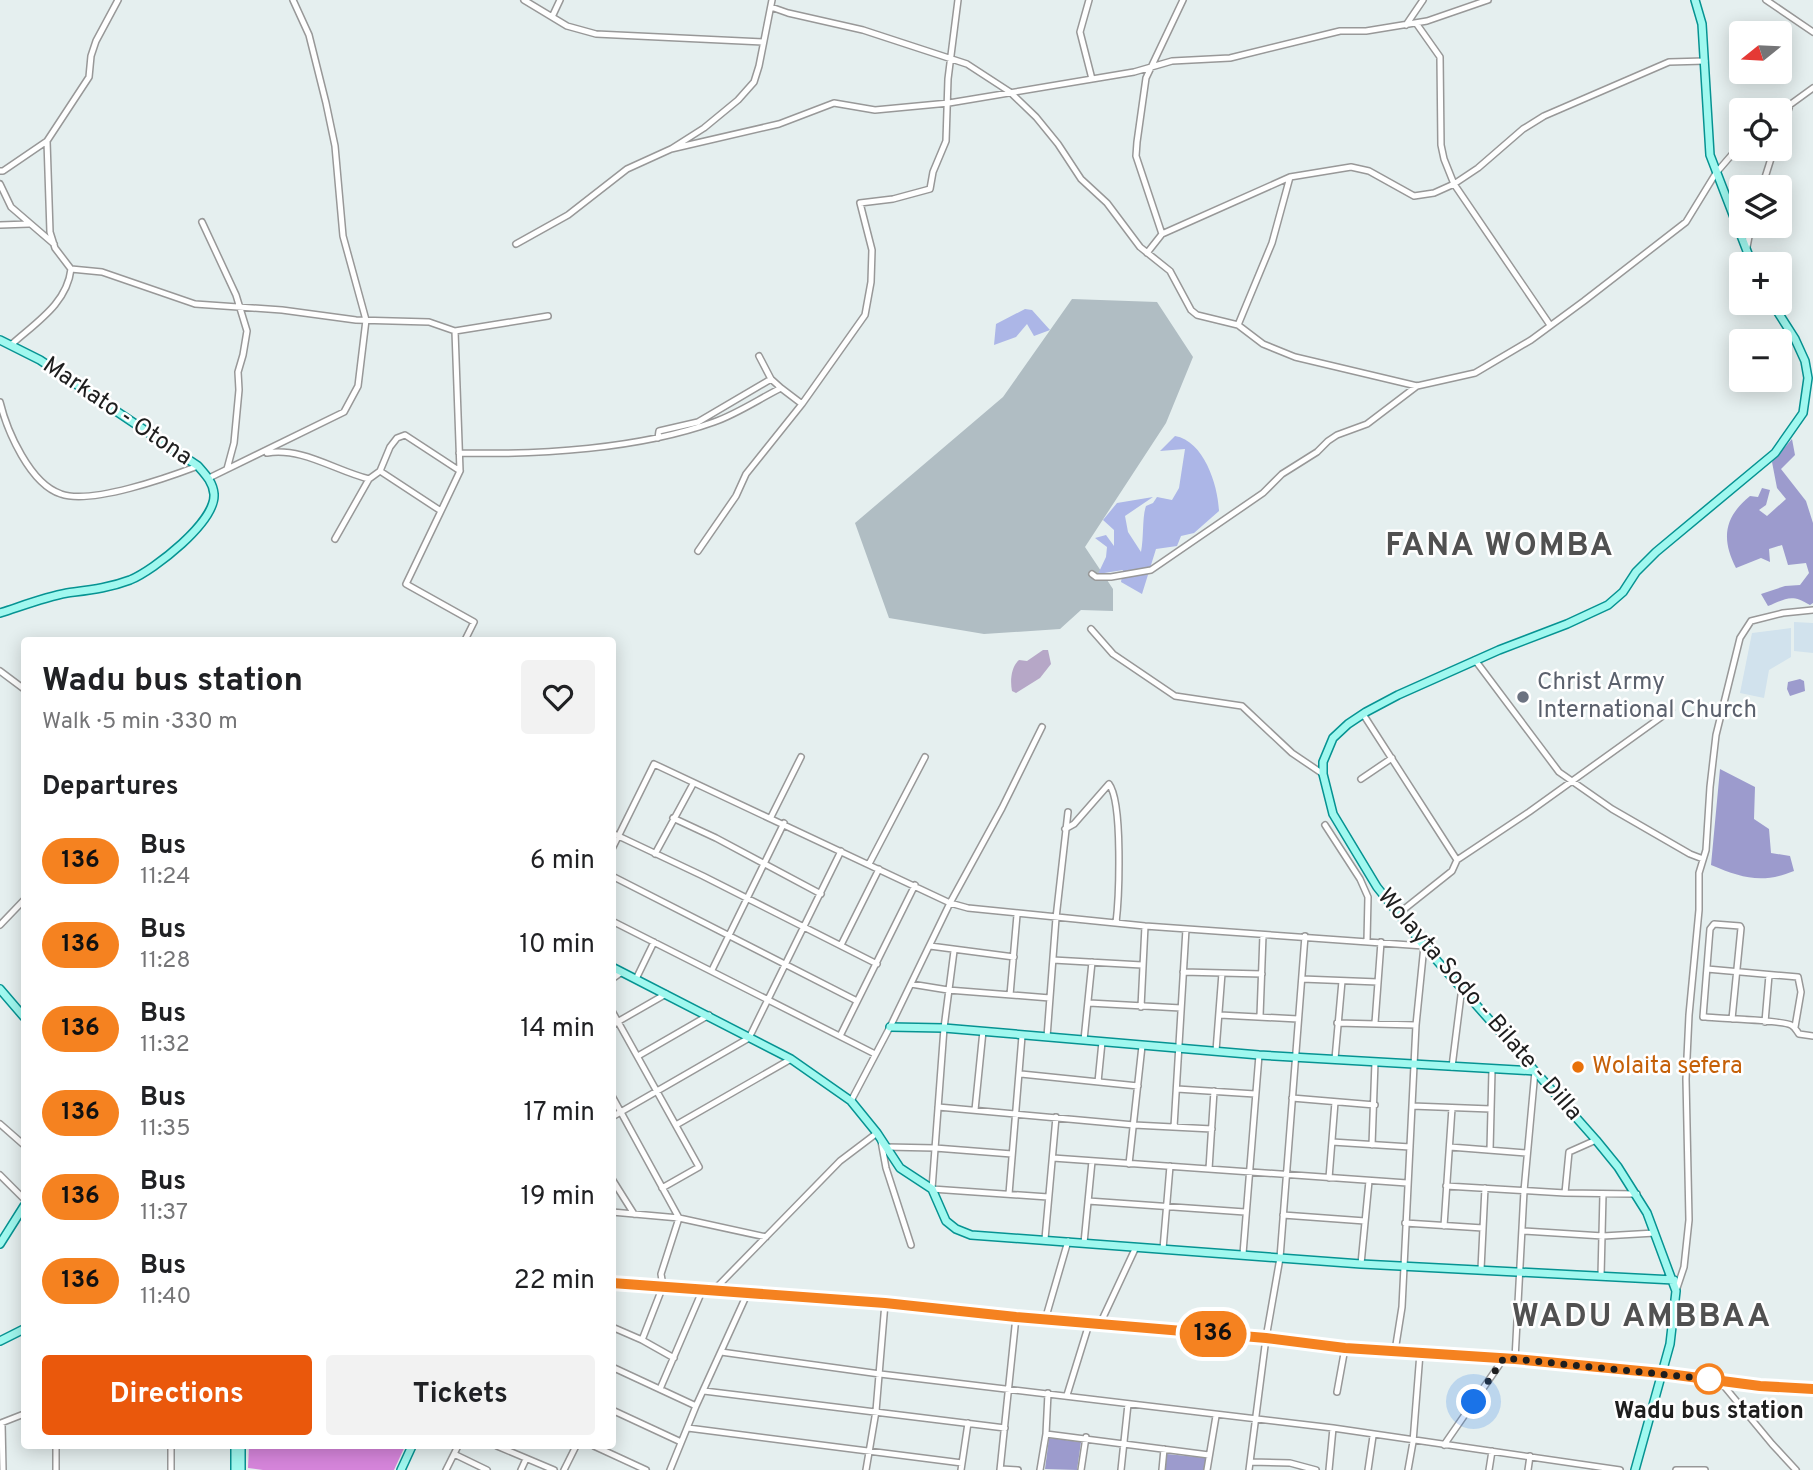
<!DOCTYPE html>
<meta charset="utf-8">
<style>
:root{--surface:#fff;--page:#f2f2f2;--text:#202124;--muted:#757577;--accent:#ea580c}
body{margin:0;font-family:Overpass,sans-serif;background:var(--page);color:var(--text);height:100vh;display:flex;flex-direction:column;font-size:26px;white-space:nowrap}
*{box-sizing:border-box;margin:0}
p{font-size:23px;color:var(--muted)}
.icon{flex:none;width:38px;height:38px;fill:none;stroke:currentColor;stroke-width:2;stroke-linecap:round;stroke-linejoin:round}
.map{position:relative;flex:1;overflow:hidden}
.sheet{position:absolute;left:21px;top:637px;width:595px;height:812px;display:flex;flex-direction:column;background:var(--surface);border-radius:7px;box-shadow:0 4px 18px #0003}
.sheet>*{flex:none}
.badge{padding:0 14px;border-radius:23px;font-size:24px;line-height:46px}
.needle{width:46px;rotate:252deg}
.buttons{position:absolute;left:1729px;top:21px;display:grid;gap:14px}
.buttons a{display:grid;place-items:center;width:63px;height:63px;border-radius:7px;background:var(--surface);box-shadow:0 4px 18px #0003;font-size:35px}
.you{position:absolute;width:35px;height:35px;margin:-18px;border:5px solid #fff;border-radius:50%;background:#1a73e8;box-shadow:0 0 0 10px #1a73e833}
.map>.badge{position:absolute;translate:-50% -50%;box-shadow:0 0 0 4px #fff}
h2{padding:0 21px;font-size:26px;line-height:63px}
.round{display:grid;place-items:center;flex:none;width:74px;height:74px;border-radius:7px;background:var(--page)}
.head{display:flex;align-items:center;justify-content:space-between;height:119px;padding:0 21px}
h1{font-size:33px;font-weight:700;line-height:52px}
.button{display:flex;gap:14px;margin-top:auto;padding:14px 21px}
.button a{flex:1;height:80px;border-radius:7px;background:var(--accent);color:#fff;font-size:28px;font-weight:700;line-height:80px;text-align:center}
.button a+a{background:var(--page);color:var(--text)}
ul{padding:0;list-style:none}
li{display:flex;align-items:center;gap:21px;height:84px;padding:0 21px}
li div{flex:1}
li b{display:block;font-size:26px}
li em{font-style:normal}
li .badge{min-width:77px;font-weight:700;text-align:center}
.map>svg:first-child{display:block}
</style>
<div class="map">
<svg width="1813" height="1470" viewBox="0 0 1813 1470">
<rect width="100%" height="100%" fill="#e5efef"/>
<!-- construction -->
<path fill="#b0bdc3" d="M1072,299l85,3 36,55 -27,66 -81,124 28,42v22l-32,-1 -21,19 -76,5 -95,-16 -34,-95 148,-126z"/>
<!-- farmland -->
<path fill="#d1e2ed" d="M1794,622l19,1v30l-19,-2z
M1791,628v29l-22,13 -5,28 -24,-5 12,-60z"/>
<!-- grass -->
<path fill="#acb6e7" d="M1025,309l7,1 18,20 -16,6 -7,-12 -11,13 -22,8 2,-21z
M1175,436c29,5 43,49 44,75l-25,22 -13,3 -4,10 -21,3 -14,45 -21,-12 2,-12 -25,4 8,-17 1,-10 -12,-9 11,-3 8,11v-16l-11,-10 14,-17 36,-6 -28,19 3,16 13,20c3,-15 1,-35 5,-46l7,-3 4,-6 15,3 7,-12 6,-39 -25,2z"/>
<!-- forest -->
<path fill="#9c9bcd" d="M1792,439l3,16 -14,14 25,32 7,22v80l-3,2c-19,-12 -24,-6 -42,1l-7,-12 24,-8 15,-1 9,-12 -3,-10 -18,2 -6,-20 -13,4 1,13 -9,-4 -25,10c-15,-29 -12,-51 14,-72l8,1 4,-9 8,2 -4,15 -7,5 8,6 19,-17 -9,-11 -5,-26z
M1800,679l4,2 1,10 -15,5 -3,-7 1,-7z
M1720,769l35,18 -1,32 15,10 2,24 19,3 4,15c-32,13 -52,7 -83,-6z
M1049,1438l32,4 -4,28 -32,-1z
M1167,1454l40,4 -2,12h-41z"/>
<!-- cemetery -->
<path fill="#b6a7c7" d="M1043,650h5l3,14 -11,14 -24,15 -4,-2c-2,-10 -1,-24 7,-31l8,1z"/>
<!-- pitch -->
<path fill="#d685db" d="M249,1446h156l-11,24h-131l-15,-2z"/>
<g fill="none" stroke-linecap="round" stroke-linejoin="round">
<defs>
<path id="minor" d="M524,0l43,26 29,8 167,8
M1089,0l-9,32 12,47
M1766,0l47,32
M771,7l17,6 75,17 104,34 43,28 26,25 22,27 23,35 26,24 33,44 30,24 21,39 6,5 41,10 25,19 32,13 122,29 58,-13 56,-33 53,-39 102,-79 30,-49 25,-29
M552,17l8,-17
M1416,23l24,34 1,88 3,14 10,25 96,141
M1406,25l17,-25
M1780,112l33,-24
M1780,135l10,-30
M671,149l108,-25 55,-21 41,7 74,-7 185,-31 38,-11 58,-3 110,-27h26l61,-10 61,-21
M0,171h3l44,-30
M0,184l11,23 43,37
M1762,187l12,-38
M202,222l34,73 11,36 -4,24 -5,17 1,18 -5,53 -7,26
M0,225l29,-1
M1162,234l-26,-78 1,-14 9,-64 37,-78
M516,244l52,-29 59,-46 44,-20 33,-21 34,-28 16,-18 5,-16 13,-66
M1747,247l4,-21
M1147,253l15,-19 128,-57 61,-10 18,4 45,25 20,-3 20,-9 24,-16 45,-39 21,-13 125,-54 36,-1
M71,269l31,3 93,32 87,6 74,10 73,2 26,9 93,-15
M1238,325l34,-82 18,-66
M11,345c24,-22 56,-41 60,-76l-16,-21 -5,-16 -3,-91 42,-64 2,-21 5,-15 22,-41
M759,356l12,23 10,9
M0,402c7,29 30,82 61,92 30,11 108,-17 137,-28
M658,438l1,-7 39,-9 73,-43
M267,453c35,-6 69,18 102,26
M459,453c80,2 180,-4 255,-31 23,-8 45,-23 67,-34l21,16 63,-89 6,-33 1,-32 -12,-47 33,-4 37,-10 3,-17 13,-31 2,-62 10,-79
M380,471l61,40 -35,73 68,38 -9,18
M209,478l135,-66 14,-26 8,-66 -23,-84 -8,-90 -9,-43 -17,-68 -16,-35
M441,511l19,-40 -5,-140
M335,539l34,-60 11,-8 10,-24 7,-9 8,-3 55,36
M698,551l38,-55 10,-22 56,-70
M1092,574l4,3h15l40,-7 112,-77 19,-19 35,-22 11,-11 9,-6 30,-11 50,-38
M1091,629l22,25 62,42 67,10 50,47 31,21
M1475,660l84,112 53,37 78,45 13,5
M0,671l24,18
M1363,714l94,146 -5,11 -54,43
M1361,779l31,-21
M771,817l30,-60
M673,818l43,20 105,56
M1325,825l35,54 8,18 -1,44
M1065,829l9,-5 35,-40c14,18 10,114 7,139
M612,833l91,43 174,88
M612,849l42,-85 296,139 18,5 177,18 279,20 -8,79 -14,282 -7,44
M655,854l38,-70
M1457,860l72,-48 142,-102
M869,864l56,-107
M612,876l245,125
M612,921l263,133
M0,925l24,-25
M841,945l38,-76
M930,946l84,11
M954,951l-10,77 -12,161 116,8
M1053,960l89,5
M1707,969l91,8 3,15 -6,35
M712,970l72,-147
M1183,972l79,2
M612,979l10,-7
M636,979l18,-37
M1302,979l76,3
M911,984l37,6 102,8
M1010,995l7,-80
M1089,1003l92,5
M1141,1007l4,-81
M612,1011l87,156 -37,21
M1220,1015l78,4
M1260,1016l3,-81
M1732,1019l9,-91 -1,-2 -26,-2 -4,5 -7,88h3c16,2 75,3 85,8 4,2 5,5 8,9l14,2
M1765,1022l4,-47
M1337,1023l79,2
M1375,1023l6,-81
M612,1025l54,-31
M840,1036l75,-151
M1047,1037l9,-119 12,-106
M1084,1040l8,-78
M1216,1051l6,-78
M638,1056l71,-41
M1335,1059l7,-78
M1452,1067l10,-80
M1021,1074l117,12
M1098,1082l4,-40
M1177,1089l78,5
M612,1096l67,122 -18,56 2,12 -21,54
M1292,1098l83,7
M851,1101l39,-74 60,-124 52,-95 40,-81
M1412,1106l79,3
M938,1107l196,18 78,4
M975,1110l8,-79
M612,1117l137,-79 92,-187
M0,1124l24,21
M676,1125l115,-66
M1174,1127l12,-198
M881,1141l5,27 25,77
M1332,1142l78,5
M1372,1145l3,-83
M886,1147l49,1 77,6
M1450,1147l77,6
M1490,1150l2,-80
M1053,1158l354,25
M1129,1164l13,-118
M1209,1169l5,-78
M0,1175l24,24
M1329,1178l6,-76
M612,1179l22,35
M1446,1186l119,7 72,1
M1565,1193l4,-41 27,-12
M1009,1194l13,-158
M1088,1201l157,11
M612,1212l67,6 87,19
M1283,1215l82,6
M1405,1223l78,5
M1444,1226l8,-118
M1523,1231l80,5 52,-3
M1045,1239l11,-122
M1084,1243l8,-82
M1163,1249l7,-83
M1243,1254l16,-199
M1361,1264l8,-83
M1481,1269l4,-81
M1601,1276l2,-82
M714,1290l126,-129 37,-28
M1676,1291l8,-24 5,-47 -3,-141 3,-64 10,-105v-37l7,-23 4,-63 6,-52 24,-97 11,-17 32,-8 30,-3
M1045,1320l23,-79
M1100,1324l36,-77
M612,1327l30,13 32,18
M721,1352l159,22 453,54 287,42
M1515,1359l9,-168 11,-120
M612,1367l84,39
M1719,1380l53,64 24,26
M660,1389l43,-100
M704,1391l301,37
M1337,1392l8,-44
M1067,1395l22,-71
M612,1410l69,32
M1,1423l23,-9
M2,1423l1,47
M688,1428l274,35
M1046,1434l163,21
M1444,1445l60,-87
M497,1446l57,24
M594,1446l52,24
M454,1454l33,16
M1250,1462l40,1 26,7
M1001,1469l17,1
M56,1470v-24
M171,1470v-24
M446,1470l12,-24
M521,1470l5,-11
M564,1470l12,-24
M670,1470l26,-64 52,-114
M866,1470l10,-59 9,-108
M961,1470l7,-47
M1000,1470l16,-153
M1040,1470l6,-36 2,-41
M1081,1470l5,-33
M1121,1470l7,-66
M1162,1470l2,-21
M1207,1470l9,-54
M1249,1470l17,-132 14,-80 25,-322
M1329,1470l4,-42
M1368,1470l5,-34
M1408,1470l5,-28 7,-89
M1489,1470l3,-19
M1528,1470l2,-14
M1676,1470h29"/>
<path id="major" d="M1695,0l7,24 8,131 42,109
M0,340l40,20 158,106c7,8 15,16 16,28 2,28 -60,76 -84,86 -21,8 -41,10 -63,13 -22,4 -45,13 -67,20
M612,967l179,92 60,42 26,32 23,35 32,21 14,32 10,8 15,6 390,29 313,16
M0,989l24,28
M890,1027l54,1 315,27 276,16
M0,1244l24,-38
M612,1283l273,20 131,14 250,21 79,10 170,11 146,14 99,13 53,3
M0,1341l24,-12
M235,1446v24
M241,1470v-24
M401,1470l11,-24
M1635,1470l35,-126 6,-53 -29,-78 -29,-46 -22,-27 -172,-194 -47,-59 -44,-73 -10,-40v-12l10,-24 15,-14 18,-12 32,-17 101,-45 68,-26 41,-19 15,-13 13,-20 20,-20 119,-99 28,-40 5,-35 -3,-17 -10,-22 -23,-36"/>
</defs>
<!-- minor casing -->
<use href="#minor" stroke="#989898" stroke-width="8"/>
<!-- major casing -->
<use href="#major" stroke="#069392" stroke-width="10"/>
<!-- minor -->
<use href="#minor" stroke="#fff" stroke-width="5"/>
<!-- major -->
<use href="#major" stroke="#a0f8ef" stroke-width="7"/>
</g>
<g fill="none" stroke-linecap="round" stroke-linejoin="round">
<defs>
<path id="line" d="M612,1283l273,20 131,14 250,21 79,10 170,11 146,14 99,13 53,3"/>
</defs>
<!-- line casing -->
<use href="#line" stroke="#fff" stroke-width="16"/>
<!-- line -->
<use href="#line" stroke="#f58220" stroke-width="10"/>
<!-- walk -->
<path stroke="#1e1e1e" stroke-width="7" stroke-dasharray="0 12.6" d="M1474,1402l30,-44 205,21"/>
</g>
<!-- markers -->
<circle fill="#6b7280" stroke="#fff" stroke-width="2.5" cx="1523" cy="697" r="7"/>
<circle fill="#e8710a" stroke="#fff" stroke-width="2.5" cx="1578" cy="1067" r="7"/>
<circle fill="#fff" stroke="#f58220" stroke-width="3.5" cx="1709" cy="1379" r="14"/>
<g text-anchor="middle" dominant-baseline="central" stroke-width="5" stroke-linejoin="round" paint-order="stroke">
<!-- street labels -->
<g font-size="24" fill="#1e1e1e" stroke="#fff">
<text transform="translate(117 412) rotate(34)">Markato - Otona</text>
<text transform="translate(1479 1005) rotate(49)">Wolayta Sodo - Bilate - Dilla</text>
</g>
<!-- worship labels -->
<g font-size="24" fill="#5b616d" stroke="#fff" text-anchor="start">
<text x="1537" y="683">Christ Army<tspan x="1537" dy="28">International Church</tspan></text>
</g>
<!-- food labels -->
<g font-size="24" fill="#c56008" stroke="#fff" text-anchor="start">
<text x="1592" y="1067">Wolaita sefera</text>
</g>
<!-- stop labels -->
<g font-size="24" font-weight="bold" fill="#1e1e1e" stroke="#fff">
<text x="1709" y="1412">Wadu bus station</text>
</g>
<!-- district labels -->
<g font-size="32" font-weight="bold" letter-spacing="2" fill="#515151" stroke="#fff">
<text x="1500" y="547">FANA WOMBA</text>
<text x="1642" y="1318">WADU AMBBAA</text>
</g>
</g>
</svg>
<div class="buttons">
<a><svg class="needle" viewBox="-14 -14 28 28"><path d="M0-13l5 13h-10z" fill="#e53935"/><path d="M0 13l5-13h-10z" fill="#757577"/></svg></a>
<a><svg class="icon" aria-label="locate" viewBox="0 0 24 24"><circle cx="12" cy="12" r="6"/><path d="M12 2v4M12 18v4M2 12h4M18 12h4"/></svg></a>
<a><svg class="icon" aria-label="layers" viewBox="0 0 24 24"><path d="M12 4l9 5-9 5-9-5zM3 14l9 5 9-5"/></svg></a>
<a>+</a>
<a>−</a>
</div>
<div class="you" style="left:1474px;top:1402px"></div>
<b class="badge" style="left:1213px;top:1334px;background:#f58220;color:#111">136</b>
<section class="sheet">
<div class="head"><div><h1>Wadu bus station</h1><p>Walk · 5 min · 330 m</p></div><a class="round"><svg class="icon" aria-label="heart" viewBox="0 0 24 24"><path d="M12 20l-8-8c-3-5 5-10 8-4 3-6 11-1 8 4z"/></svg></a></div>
<h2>Departures</h2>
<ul>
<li><span class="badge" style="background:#f58220;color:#111">136</span><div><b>Bus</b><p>11:24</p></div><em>6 min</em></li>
<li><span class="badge" style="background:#f58220;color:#111">136</span><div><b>Bus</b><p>11:28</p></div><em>10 min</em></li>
<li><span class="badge" style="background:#f58220;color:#111">136</span><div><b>Bus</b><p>11:32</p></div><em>14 min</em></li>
<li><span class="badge" style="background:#f58220;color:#111">136</span><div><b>Bus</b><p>11:35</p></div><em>17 min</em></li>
<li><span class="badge" style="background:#f58220;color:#111">136</span><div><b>Bus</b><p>11:37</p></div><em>19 min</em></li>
<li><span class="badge" style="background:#f58220;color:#111">136</span><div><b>Bus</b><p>11:40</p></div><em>22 min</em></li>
</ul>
<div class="button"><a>Directions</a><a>Tickets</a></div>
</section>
</div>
